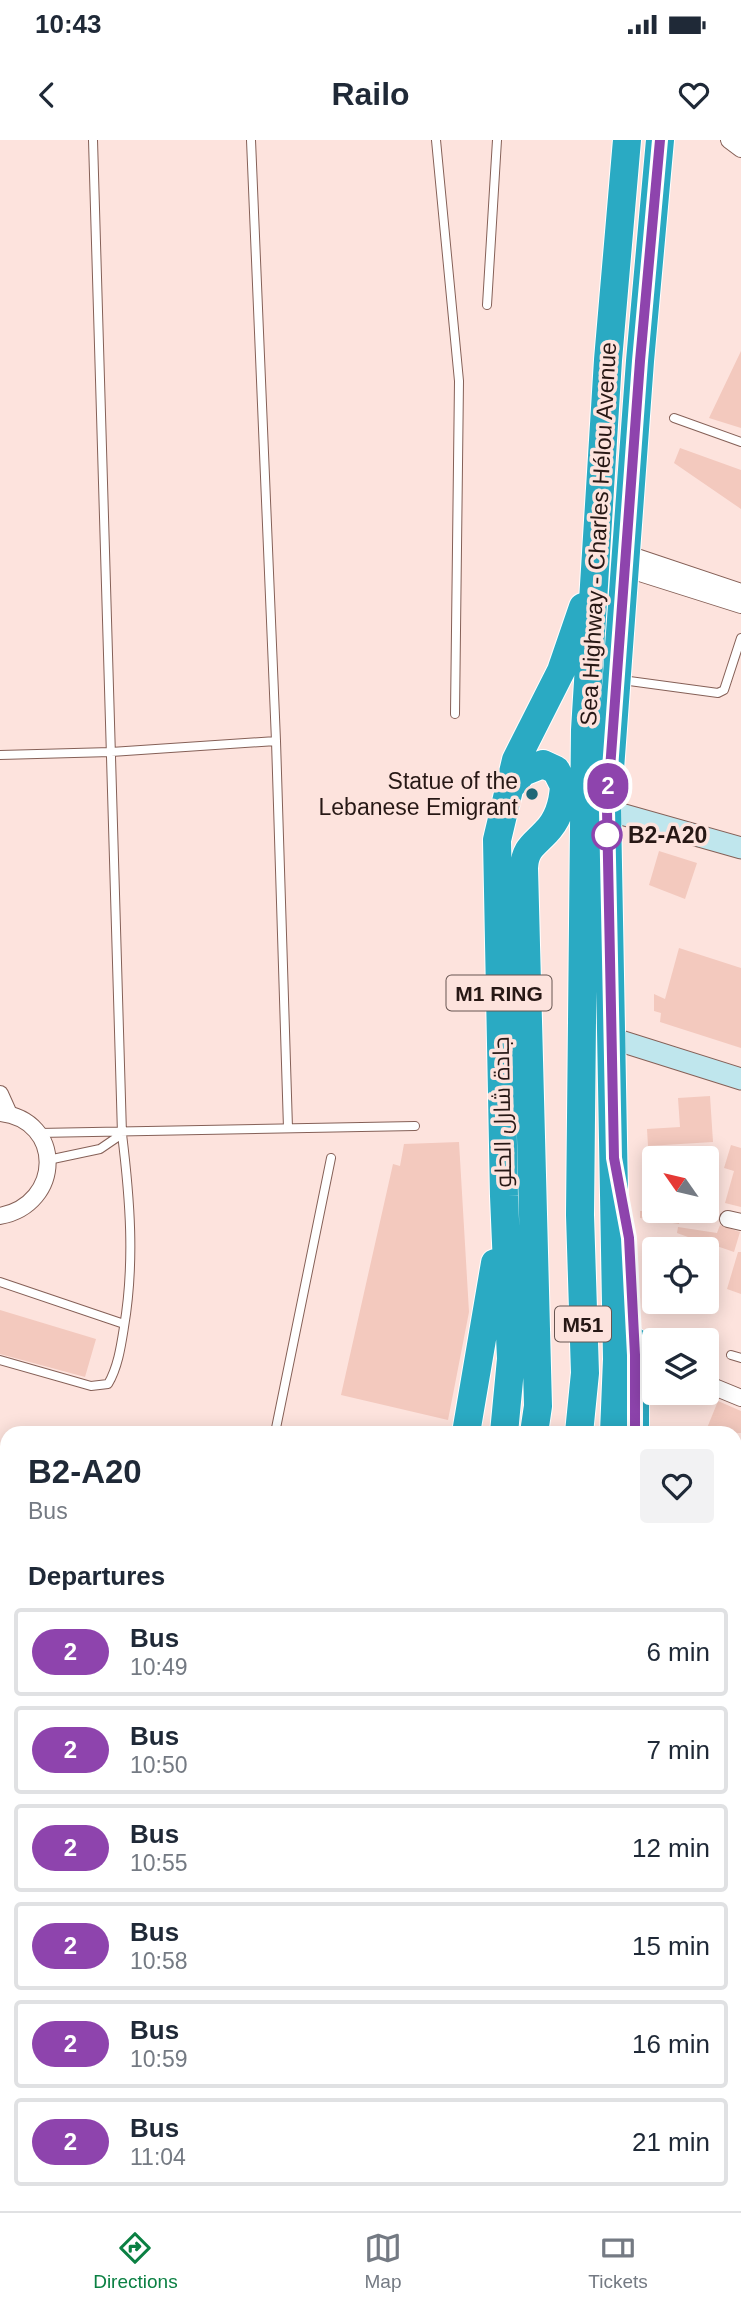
<!DOCTYPE html>
<meta charset="utf-8">
<style>
:root{--surface:#fff;--page:#f2f2f3;--text:#1f2937;--muted:#747a83;--line:#e0e1e3;--accent:#0b8043}
body{margin:0;font-family:Arial,Cairo,sans-serif;background:var(--page);color:var(--text);height:100vh;display:flex;flex-direction:column;font-size:26px;white-space:nowrap}
*{box-sizing:border-box;margin:0}
p{font-size:23px;color:var(--muted)}
.icon{flex:none;width:38px;height:38px;fill:none;stroke:currentColor;stroke-width:2;stroke-linecap:round;stroke-linejoin:round}
.map{position:relative;flex:1;overflow:hidden}
.sheet{position:absolute;left:0px;top:1286px;width:742px;height:786px;display:flex;flex-direction:column;background:var(--surface);border-radius:21px 21px 0 0;box-shadow:0 4px 18px #0003}
.sheet>*{flex:none}
.badge{padding:0 14px;border-radius:23px;font-size:24px;line-height:46px}
.needle{width:46px;rotate:304deg}
.controls{position:absolute;left:642px;top:1006px;display:grid;gap:14px}
.controls a{display:grid;place-items:center;width:77px;height:77px;border-radius:7px;background:var(--surface);box-shadow:0 4px 18px #0003;font-size:35px}
.map>.badge{position:absolute;translate:-50% -50%;box-shadow:0 0 0 4px #fff}
h2{padding:0 28px;font-size:26px;line-height:63px}
.round{display:grid;place-items:center;flex:none;width:74px;height:74px;border-radius:7px;background:var(--page)}
.summary{display:flex;align-items:center;justify-content:space-between;height:119px;padding:0 28px}
h1{font-size:33px;font-weight:600;line-height:52px}
ul{padding:0;list-style:none}
li{display:flex;align-items:center;gap:21px;height:88px;margin:0 14px 10px;padding:0 14px;border:4px solid var(--line);border-radius:7px}
li div{flex:1}
li b{display:block;font-size:26px}
li em{font-style:normal}
li .badge{min-width:77px;font-weight:700;text-align:center}
.status{display:flex;justify-content:space-between;align-items:center;height:49px;padding:0 35px;background:var(--surface);direction:ltr}
.status svg{height:19px;fill:currentColor}
header{display:flex;justify-content:space-between;align-items:center;height:91px;padding:0 28px;background:var(--surface);font-size:32px;font-weight:600}
.menu{display:flex;justify-content:space-around;align-items:center;height:98px;border-top:2px solid var(--line);background:var(--surface);font-size:19px;color:var(--muted)}
.menu a{display:grid;justify-items:center;gap:4px}
.menu .on{color:var(--accent)}
.map>svg:first-child{display:block}
</style>
<div class="status"><b>10:43</b><svg viewBox="0 0 49 12"><path d="M0 12V9h3v3zM5 12V6h3v6zM10 12V3h3v9zM15 12V0h3v12zM26 1h20v11H26zM47 4h2v5h-2z"/></svg></div>
<header><svg class="icon" aria-label="back" viewBox="0 0 24 24"><path d="M15 5l-7 7 7 7"/></svg>Railo<svg class="icon" aria-label="heart" viewBox="0 0 24 24"><path d="M12 20l-8-8c-3-5 5-10 8-4 3-6 11-1 8 4z"/></svg></header>
<div class="map">
<svg width="741" height="2071" viewBox="0 0 741 2071">
<rect width="100%" height="100%" fill="#fde3dd"/>
<!-- green -->
<path fill="#91cda5" d="M741,2027v44h-22l3,-6h13v-26z"/>
<!-- building -->
<path fill="#f3c9be" d="M741,211v77l-32,-10z
M680,308l61,22v39l-67,-46z
M659,711l38,12 -12,36 -36,-14z
M679,808l62,20v80l-81,-26 1,-9 -7,-2v-17l11,5z
M710,956l3,46 -65,4 -1,-17 33,-2 -2,-29z
M459,1002l10,170 -21,108 -107,-25 52,-231 7,2 4,-22z
M731,1005l10,3v59l-16,-4 9,-32 -10,-3z
M640,1071h41l-2,13 -39,-6z
M720,1085l20,7 -6,20 -26,-9 -1,7h-21l2,-13 -11,-4 1,-6 39,6z
M738,1112h3v42l-14,-5z
M0,1170l96,29 -11,38 -85,-23z
M718,1261l23,10v22h-36z"/>
<g fill="none" stroke-linecap="round" stroke-linejoin="round">
<defs>
<path id="lane" d="M251,0l25,601 12,387
M436,0l23,241 -4,333
M487,165l10,-165
M674,278l67,24
M622,540l96,13 6,-3 17,-52
M0,615l111,-3 165,-11
M38,993l377,-7
M48,1020l52,-11 22,-15
M0,1142l124,42
M731,1215l10,3
M0,1220l91,26 17,-2c10,-17 13,-38 16,-57 11,-65 6,-128 -2,-193l-29,-994
M275,1293l56,-275
M0,1466l7,1
M0,1487l7,-8
M0,1695l7,-8
M0,1724l7,6
M735,1806l6,4
M0,1885l7,-8
M0,1989l7,-7
M656,2071l3,-6"/>
<path id="street" d="M729,0l12,9
M625,413l116,39
M624,428l117,37
M0,954l9,20
M0,973c64,7 63,91 0,103
M728,1079l13,3
M707,1244l34,14
M735,1405l6,4
M735,1610l6,4
M578,2065l10,6"/>
<path id="secondary" d="M607,670l134,38
M611,898l130,41
M735,1463l6,-9
M735,1722l6,-9
M230,2071l5,-6
M499,2071l4,-6"/>
<path id="highway" d="M509,648l14,-16 20,-8 13,6 8,16c-1,16 -6,34 -18,46 -12,13 -21,16 -22,36l14,538 -4,27
M635,1202v91
M466,1293l29,-170
M504,1293l7,-74 -7,-163 -7,-356 19,-80 45,-89 22,-64
M579,1293l6,-60 -5,-158 5,-485 23,-370 19,-220
M614,1293l3,-74 -10,-549 33,-449 20,-221
M0,1928l7,-8
M0,1968l7,-8
M0,2034l7,-8
M6,2071l5,-6
M57,2071l4,-6"/>
</defs>
<!-- lane casing -->
<use href="#lane" stroke="#856057" stroke-width="10"/>
<!-- street casing -->
<use href="#street" stroke="#856057" stroke-width="18"/>
<!-- secondary casing -->
<use href="#secondary" stroke="#856057" stroke-width="23"/>
<!-- highway casing -->
<use href="#highway" stroke="#fff" stroke-width="30"/>
<!-- path -->
<path stroke="#bca5a0" stroke-width="2.5" stroke-dasharray="2 5" stroke-linecap="butt" d="M0,1588l7,-8
M0,1594l7,6"/>
<!-- lane -->
<use href="#lane" stroke="#fff" stroke-width="8"/>
<!-- street -->
<use href="#street" stroke="#fff" stroke-width="16"/>
<!-- secondary -->
<use href="#secondary" stroke="#bfe6ed" stroke-width="21"/>
<!-- highway -->
<use href="#highway" stroke="#2aaac3" stroke-width="28"/>
</g>
<g fill="none" stroke-linecap="round" stroke-linejoin="round">
<defs>
<path id="line" d="M635,1293v-78l-6,-117 -15,-80 -7,-348 33,-449 20,-221"/>
</defs>
<!-- line casing -->
<use href="#line" stroke="#fff" stroke-width="16"/>
<!-- line -->
<use href="#line" stroke="#8e44ad" stroke-width="10"/>
</g>
<!-- markers -->
<circle fill="#206776" stroke="#fde3dd" stroke-width="2.5" cx="532" cy="654" r="7"/>
<circle fill="#fff" stroke="#8e44ad" stroke-width="3.5" cx="607" cy="695" r="14"/>
<g text-anchor="middle" dominant-baseline="central" stroke-width="7" stroke-linejoin="round" paint-order="stroke">
<!-- shield labels -->
<g fill="#fde3dd" stroke="#675551" stroke-width="2">
<rect x="446.5" y="835.5" width="105" height="35" rx="5"/>
<rect x="555" y="1166.5" width="56" height="35" rx="5"/>
</g>
<g font-size="21" font-weight="bold" fill="#271815">
<text x="499" y="853">M1 RING</text>
<text x="583" y="1184">M51</text>
</g>
<!-- street labels -->
<g font-size="23" fill="#271815" stroke="#fde3dd">
<text transform="translate(598 394) rotate(-87)">Sea Highway - Charles Hélou Avenue</text>
<text transform="translate(502 972) rotate(-91)">جادة شارل الحلو</text>
</g>
<!-- poi labels -->
<g font-size="23" fill="#271815" stroke="#fde3dd" text-anchor="end">
<text x="518" y="641">Statue of the<tspan x="518" dy="26">Lebanese Emigrant</tspan></text>
</g>
<!-- stop labels -->
<g font-size="23" font-weight="bold" fill="#271815" stroke="#fde3dd" text-anchor="start">
<text x="628" y="695">B2-A20</text>
</g>
</g>
</svg>
<div class="controls">
<a><svg class="needle" viewBox="-14 -14 28 28"><path d="M0-13l5 13h-10z" fill="#e53935"/><path d="M0 13l5-13h-10z" fill="#747a83"/></svg></a>
<a><svg class="icon" aria-label="locate" viewBox="0 0 24 24"><circle cx="12" cy="12" r="6"/><path d="M12 2v4M12 18v4M2 12h4M18 12h4"/></svg></a>
<a><svg class="icon" aria-label="layers" viewBox="0 0 24 24"><path d="M12 4l9 5-9 5-9-5zM3 14l9 5 9-5"/></svg></a>
</div>
<b class="badge" style="left:608px;top:646px;background:#8e44ad;color:#fff">2</b>
<section class="sheet">
<div class="summary"><div><h1>B2-A20</h1><p>Bus</p></div><a class="round"><svg class="icon" aria-label="heart" viewBox="0 0 24 24"><path d="M12 20l-8-8c-3-5 5-10 8-4 3-6 11-1 8 4z"/></svg></a></div>
<h2>Departures</h2>
<ul>
<li><span class="badge" style="background:#8e44ad;color:#fff">2</span><div><b>Bus</b><p>10:49</p></div><em>6 min</em></li>
<li><span class="badge" style="background:#8e44ad;color:#fff">2</span><div><b>Bus</b><p>10:50</p></div><em>7 min</em></li>
<li><span class="badge" style="background:#8e44ad;color:#fff">2</span><div><b>Bus</b><p>10:55</p></div><em>12 min</em></li>
<li><span class="badge" style="background:#8e44ad;color:#fff">2</span><div><b>Bus</b><p>10:58</p></div><em>15 min</em></li>
<li><span class="badge" style="background:#8e44ad;color:#fff">2</span><div><b>Bus</b><p>10:59</p></div><em>16 min</em></li>
<li><span class="badge" style="background:#8e44ad;color:#fff">2</span><div><b>Bus</b><p>11:04</p></div><em>21 min</em></li>
</ul>
</section>
</div>
<nav class="menu">
<a class="on"><svg class="icon" aria-label="directions" viewBox="0 0 24 24"><path d="M12 3l9 9-9 9-9-9zM9 14v-3h6M13 9l2 2-2 2"/></svg>Directions</a>
<a><svg class="icon" aria-label="map" viewBox="0 0 24 24"><path d="M3 6l6-2 6 2 6-2v14l-6 2-6-2-6 2zM9 4v14M15 6v14"/></svg>Map</a>
<a><svg class="icon" aria-label="tickets" viewBox="0 0 24 24"><path d="M3 7h18v10H3zM15 7v10"/></svg>Tickets</a>
</nav>
